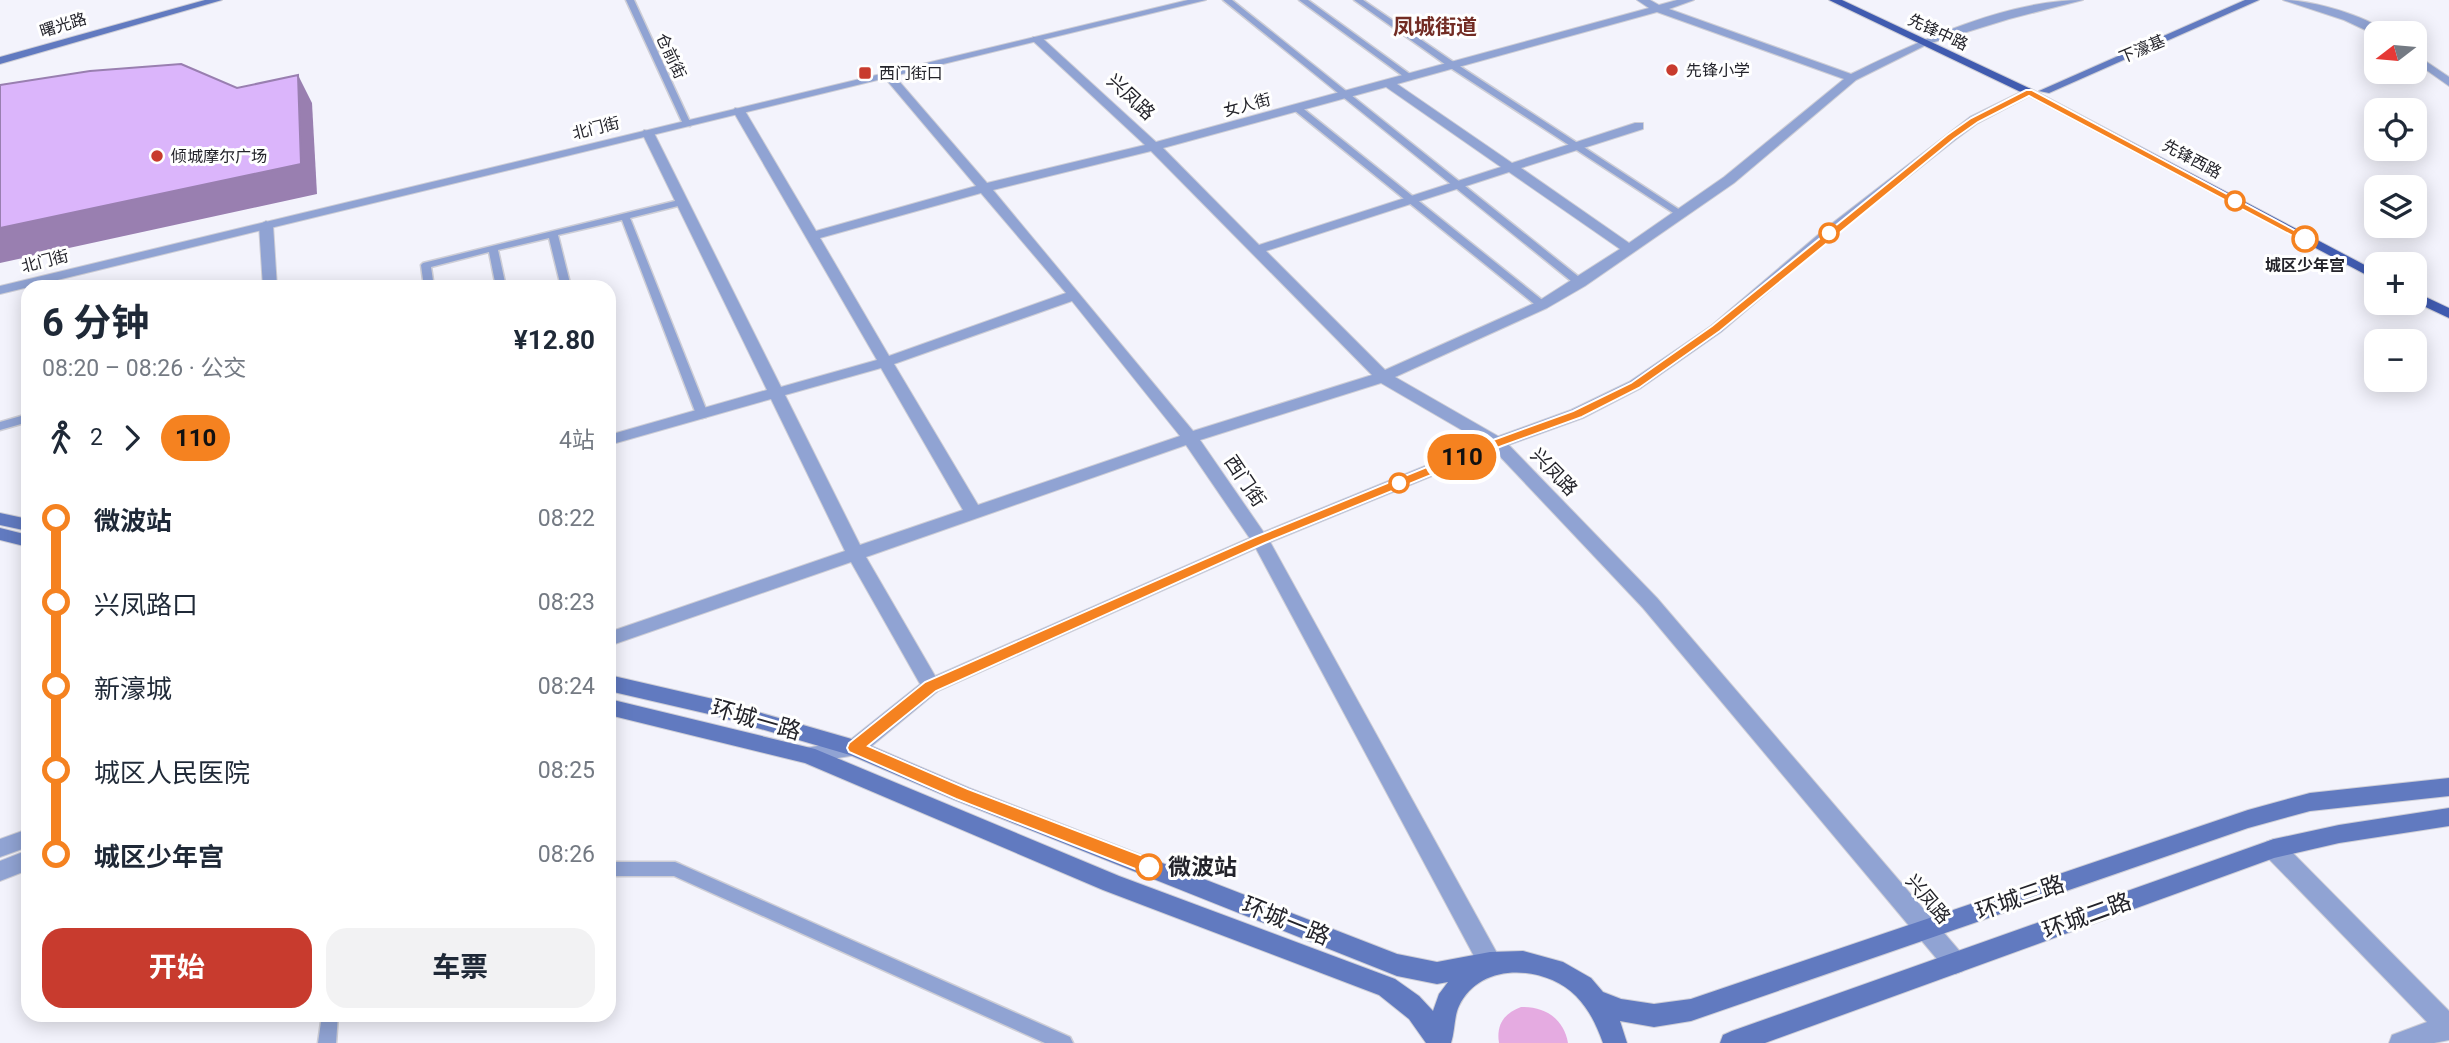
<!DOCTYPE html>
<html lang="zh">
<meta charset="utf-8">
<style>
:root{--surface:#fff;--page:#f2f2f3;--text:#1f2937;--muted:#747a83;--accent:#c83b2e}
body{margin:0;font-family:Roboto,"Noto Sans SC",sans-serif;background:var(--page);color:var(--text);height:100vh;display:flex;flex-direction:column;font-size:26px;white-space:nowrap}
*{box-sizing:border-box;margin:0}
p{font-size:23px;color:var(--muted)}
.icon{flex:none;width:38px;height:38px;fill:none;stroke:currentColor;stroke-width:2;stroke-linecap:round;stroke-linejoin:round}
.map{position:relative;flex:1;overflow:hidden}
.drawer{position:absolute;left:21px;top:280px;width:595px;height:742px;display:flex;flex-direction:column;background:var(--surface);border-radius:21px;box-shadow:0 4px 18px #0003}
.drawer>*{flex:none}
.badge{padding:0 14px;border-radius:23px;font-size:24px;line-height:46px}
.needle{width:46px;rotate:254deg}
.controls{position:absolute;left:2364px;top:21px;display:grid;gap:14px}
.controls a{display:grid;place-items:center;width:63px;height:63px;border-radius:14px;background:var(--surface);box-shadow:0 4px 18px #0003;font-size:35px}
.map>.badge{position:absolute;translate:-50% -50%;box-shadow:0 0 0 4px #fff}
.legs{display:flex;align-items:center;gap:10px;height:77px;padding:0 21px;font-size:23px}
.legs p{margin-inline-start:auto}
.headline{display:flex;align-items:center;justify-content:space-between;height:119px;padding:0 21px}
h1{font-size:38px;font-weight:700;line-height:52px}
.button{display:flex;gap:14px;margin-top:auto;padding:14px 21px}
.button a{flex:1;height:80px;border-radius:21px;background:var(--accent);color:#fff;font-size:28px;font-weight:700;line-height:80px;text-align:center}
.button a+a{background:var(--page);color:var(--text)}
ul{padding:0 21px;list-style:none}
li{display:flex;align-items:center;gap:24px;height:84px;font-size:26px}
li i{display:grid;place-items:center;width:10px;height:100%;margin:0 9px;background:currentColor}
li i::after{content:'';width:18px;height:18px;margin:-9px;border:5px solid;border-radius:50%;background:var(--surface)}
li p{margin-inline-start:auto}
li:first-child i{background:linear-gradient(#0000 50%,currentColor 0)}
li:last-child i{background:linear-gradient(currentColor 50%,#0000 0)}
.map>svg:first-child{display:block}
</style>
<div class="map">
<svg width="2449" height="1043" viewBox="0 0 2449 1043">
<rect width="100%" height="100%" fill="#f3f3fc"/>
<!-- green -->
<path fill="#e5abe1" d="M1521,1007c24,-1 43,12 47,36h-69c-3,-18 5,-30 22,-36z"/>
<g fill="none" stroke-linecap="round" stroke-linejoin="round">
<defs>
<path id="service" d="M626,0h8l57,124 -1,2 -7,-2z
M1223,0h9l352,281v4h-8z
M1299,0h9l106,77 -7,2z
M1354,0h9l92,63 231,151 -5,3 -3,-1 -229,-149z
M1294,106h6l246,197v4h-8l-244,-197z
M683,199l3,1v4l-56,14 78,196 -2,3 -4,1 -6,-4 -74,-194 -64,15 13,52h-10l-12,-49 -51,12 8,37h-10l-7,-35 -58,15 3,20h-10l-3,-22 2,-2z
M28,414v8l-28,8v-8z
M609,862h66l5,2 390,173 3,6h-28l-371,-167h-65z
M322,1015h16l-2,28h-18z"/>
<path id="minor" d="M1637,0h13l9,5 18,-5h17l-25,9 182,65c67,-33 156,-74 232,-74l-74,19 -81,25 -72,36 -122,103 -149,103 -38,22 -152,69 108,62 154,159 306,357 4,8 -4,8 -8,3 -8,-3 -304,-363 -152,-161 -110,-64 -181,57 69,100 229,415 4,8 -4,8 -8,3 -8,-3 -229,-428 -67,-98 -320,112 72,124 3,5 -3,5 -7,3 -7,-3 -73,-129 -242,84v-14l236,-81 -74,-152 -162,46v-10l158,-45 -125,-257 2,-3 10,3 127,254 96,-27 -144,-249 2,-3 10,3 71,120 160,-45 -92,-109v-4h8l95,110 158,-38 -112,-104v-4h8l115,105 493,-134zM1657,12l187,67 -120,98 -95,66 -108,-75 122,-39v-6h-8l-123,40 -115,-79zM1386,87l115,80 -242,78 -96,-97zM1151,151l221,224 -179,56 -200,-241zM1509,172l111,77 -83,53 -152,68 -119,-119zM981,193l85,100 -177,63 -69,-118zM1072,301l108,135 -202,69 -84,-141zM881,368l82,142 -103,35 -75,-150z
M2283,0c27,0 83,15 104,33l-11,2 -32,-15z
M2415,54l34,23v9l-34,-24z
M266,221l7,4 4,62h-14l-4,-62z
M2274,839l8,3 167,169v29l-15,3h-45l3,-8 35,-13 -161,-166 -3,-7 3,-7z"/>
<path id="tertiary" d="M1188,0h18l-1206,294v-8z
M2029,88l6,4 -2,2 -55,29 -23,17 -119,94 -115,98 -80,56 -58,30 -80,29 -237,97 -328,147 -76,63 -54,9 -7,-2 -3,-6 3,-6 49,-9 74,-59 330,-145 237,-97 80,-29 58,-28 82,-56 115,-98 144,-111z
M28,829v18l-28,10v-18z
M28,850v20l-28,11v-20z"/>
<path id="secondary" d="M205,0h17l-222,64v-7z
M2245,0h14l-210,93 -10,-2z
M0,513l28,6v12l-28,-6z
M0,528l28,7v12l-28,-7z
M609,675l104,24 149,43 107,46 428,166 40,8 53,-10 33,-1 40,11 28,16 12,14 18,7 33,5 37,-5 557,-189 62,-17 139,-15v18l-139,15 -62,17 -557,193 -37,6 -34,-6 7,22h-24c-7,-19 -13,-32 -27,-47 -31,-31 -96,-35 -117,10 -5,10 -4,25 -8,37h-25l-17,-24 -30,-24 -276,-105 -298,-127 -196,-48v-16l206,50 304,127 276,103 24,17 14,15 6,-17 9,-12 -11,2 -40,-8 -442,-176 -105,-45 -137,-40 -104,-24z
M2449,808v18l-110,17 -65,15 -509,185h-45l3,-8 9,-4 542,-192 65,-14z"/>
<path id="primary" d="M1829,0h13l191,90 343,181v9l-351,-186z
M2415,292l34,16v10l-34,-16z"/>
</defs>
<!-- service casing -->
<use href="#service" stroke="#ceced6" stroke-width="3"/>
<!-- minor casing -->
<use href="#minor" stroke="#ceced6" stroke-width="2"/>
<!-- tertiary casing -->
<use href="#tertiary" stroke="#ceced6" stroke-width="2"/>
<!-- secondary casing -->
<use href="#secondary" stroke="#ceced6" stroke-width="2"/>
<!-- primary casing -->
<use href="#primary" stroke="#ceced6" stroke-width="2"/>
<!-- service -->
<use href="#service" fill="#90a3d3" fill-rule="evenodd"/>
<!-- minor -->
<use href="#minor" fill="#90a3d3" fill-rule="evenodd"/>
<!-- tertiary -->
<use href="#tertiary" fill="#90a3d3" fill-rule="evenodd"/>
<!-- secondary -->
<use href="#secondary" fill="#617ac0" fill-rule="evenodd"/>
<!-- primary -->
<use href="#primary" fill="#405bb0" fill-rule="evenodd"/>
</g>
<!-- shaded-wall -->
<path fill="#997fb0" d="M298,75l14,28 5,91 -317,69v-35z"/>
<!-- building -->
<path fill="#dbb5fb" stroke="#997fb0" stroke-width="2" d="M181,64l56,24 61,-13 3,89 -301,64v-143l90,-14z"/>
<!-- line-1 -->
<path fill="#f58220" stroke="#fff" stroke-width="2" d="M2026,90h6l279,149 -9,2 -273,-145 -51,26 -24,17 -234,192 -81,57 -57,29 -80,29 -237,97 -329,148 -68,55 100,43 188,72 2,6 -2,5 -7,2 -6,-2 -187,-73 -107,-47 -2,-4 2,-5 76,-61 330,-145 238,-97 80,-29 58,-28 81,-57 235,-191 24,-17z"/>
<!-- markers -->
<g fill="#c83b2e" stroke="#fff" stroke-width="2.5">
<circle cx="1672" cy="70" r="7"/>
<rect x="858" y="66" width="14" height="14" rx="3.5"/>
<circle cx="157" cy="156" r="7"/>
</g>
<g fill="#fff" stroke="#f58220" stroke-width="3.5">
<circle cx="2235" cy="201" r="9"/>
<circle cx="1829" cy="233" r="9"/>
<circle cx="2305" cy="239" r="12"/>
<circle cx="1399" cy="483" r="9"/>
<circle cx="1149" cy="867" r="12"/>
</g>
<g text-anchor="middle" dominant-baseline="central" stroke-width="6" stroke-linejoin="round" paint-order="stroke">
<!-- far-street labels -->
<g font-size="16" fill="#24242b" stroke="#fff">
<text transform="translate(63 25) rotate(-17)">曙光路</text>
<text transform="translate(1938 32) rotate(25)">先锋中路</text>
<text transform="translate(2142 49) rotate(-23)">下濠基</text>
<text transform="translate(671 56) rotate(65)">仓前街</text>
<text transform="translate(1247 105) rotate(-15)">女人街</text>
<text transform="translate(596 128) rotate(-14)">北门街</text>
<text transform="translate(2192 159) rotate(28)">先锋西路</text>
<text transform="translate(45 261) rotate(-14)">北门街</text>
</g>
<!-- far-poi labels -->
<g font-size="16" fill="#24242b" stroke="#fff" text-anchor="start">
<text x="1686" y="70">先锋小学</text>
<text x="879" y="73">西门街口</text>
<text x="171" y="156">倾城摩尔广场</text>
</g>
<!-- far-stop labels -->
<g font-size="16" font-weight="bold" fill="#24242b" stroke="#fff">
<text x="2305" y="265">城区少年宫</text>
</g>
<!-- street labels -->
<g font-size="19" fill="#24242b" stroke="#fff">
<text transform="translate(1131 97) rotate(43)">兴凤路</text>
<text transform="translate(1554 472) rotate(46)">兴凤路</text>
<text transform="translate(1245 481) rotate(56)">西门街</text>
<text transform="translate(1928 899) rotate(50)">兴凤路</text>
</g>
<!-- far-district labels -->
<g font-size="21" font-weight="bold" fill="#722c24" stroke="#fff">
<text x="1435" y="27">凤城街道</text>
</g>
<!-- near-street labels -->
<g font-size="23" fill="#24242b" stroke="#fff">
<text transform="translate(756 720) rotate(16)">环城一路</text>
<text transform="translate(2020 898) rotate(-19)">环城三路</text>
<text transform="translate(2087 916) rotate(-20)">环城二路</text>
<text transform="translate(1286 921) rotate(22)">环城一路</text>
</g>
<!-- near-stop labels -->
<g font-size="23" font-weight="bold" fill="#24242b" stroke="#fff" text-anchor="start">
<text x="1168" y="867">微波站</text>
</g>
</g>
</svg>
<div class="controls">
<a><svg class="needle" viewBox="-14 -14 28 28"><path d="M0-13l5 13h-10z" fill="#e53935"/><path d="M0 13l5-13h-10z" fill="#747a83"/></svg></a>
<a><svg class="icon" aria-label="locate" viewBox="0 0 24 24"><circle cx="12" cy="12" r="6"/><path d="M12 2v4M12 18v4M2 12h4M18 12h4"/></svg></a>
<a><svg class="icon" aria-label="layers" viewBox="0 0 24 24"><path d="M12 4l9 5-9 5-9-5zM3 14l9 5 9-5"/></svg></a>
<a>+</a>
<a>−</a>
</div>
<b class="badge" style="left:1462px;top:457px;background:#f58220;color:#111">110</b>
<section class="drawer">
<div class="headline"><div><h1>6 分钟</h1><p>08:20 – 08:26 · 公交</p></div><b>¥12.80</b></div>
<div class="legs"><svg class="icon" aria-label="walk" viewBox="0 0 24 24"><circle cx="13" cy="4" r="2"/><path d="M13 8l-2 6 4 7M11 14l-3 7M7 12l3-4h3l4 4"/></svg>2<svg class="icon" aria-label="forward" viewBox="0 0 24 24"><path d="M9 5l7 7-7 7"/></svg><b class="badge" style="background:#f58220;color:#111">110</b><p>4站</p></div>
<ul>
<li><i style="color:#f58220"></i><b>微波站</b><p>08:22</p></li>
<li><i style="color:#f58220"></i><span>兴凤路口</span><p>08:23</p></li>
<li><i style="color:#f58220"></i><span>新濠城</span><p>08:24</p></li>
<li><i style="color:#f58220"></i><span>城区人民医院</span><p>08:25</p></li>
<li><i style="color:#f58220"></i><b>城区少年宫</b><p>08:26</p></li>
</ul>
<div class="button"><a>开始</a><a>车票</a></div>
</section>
</div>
